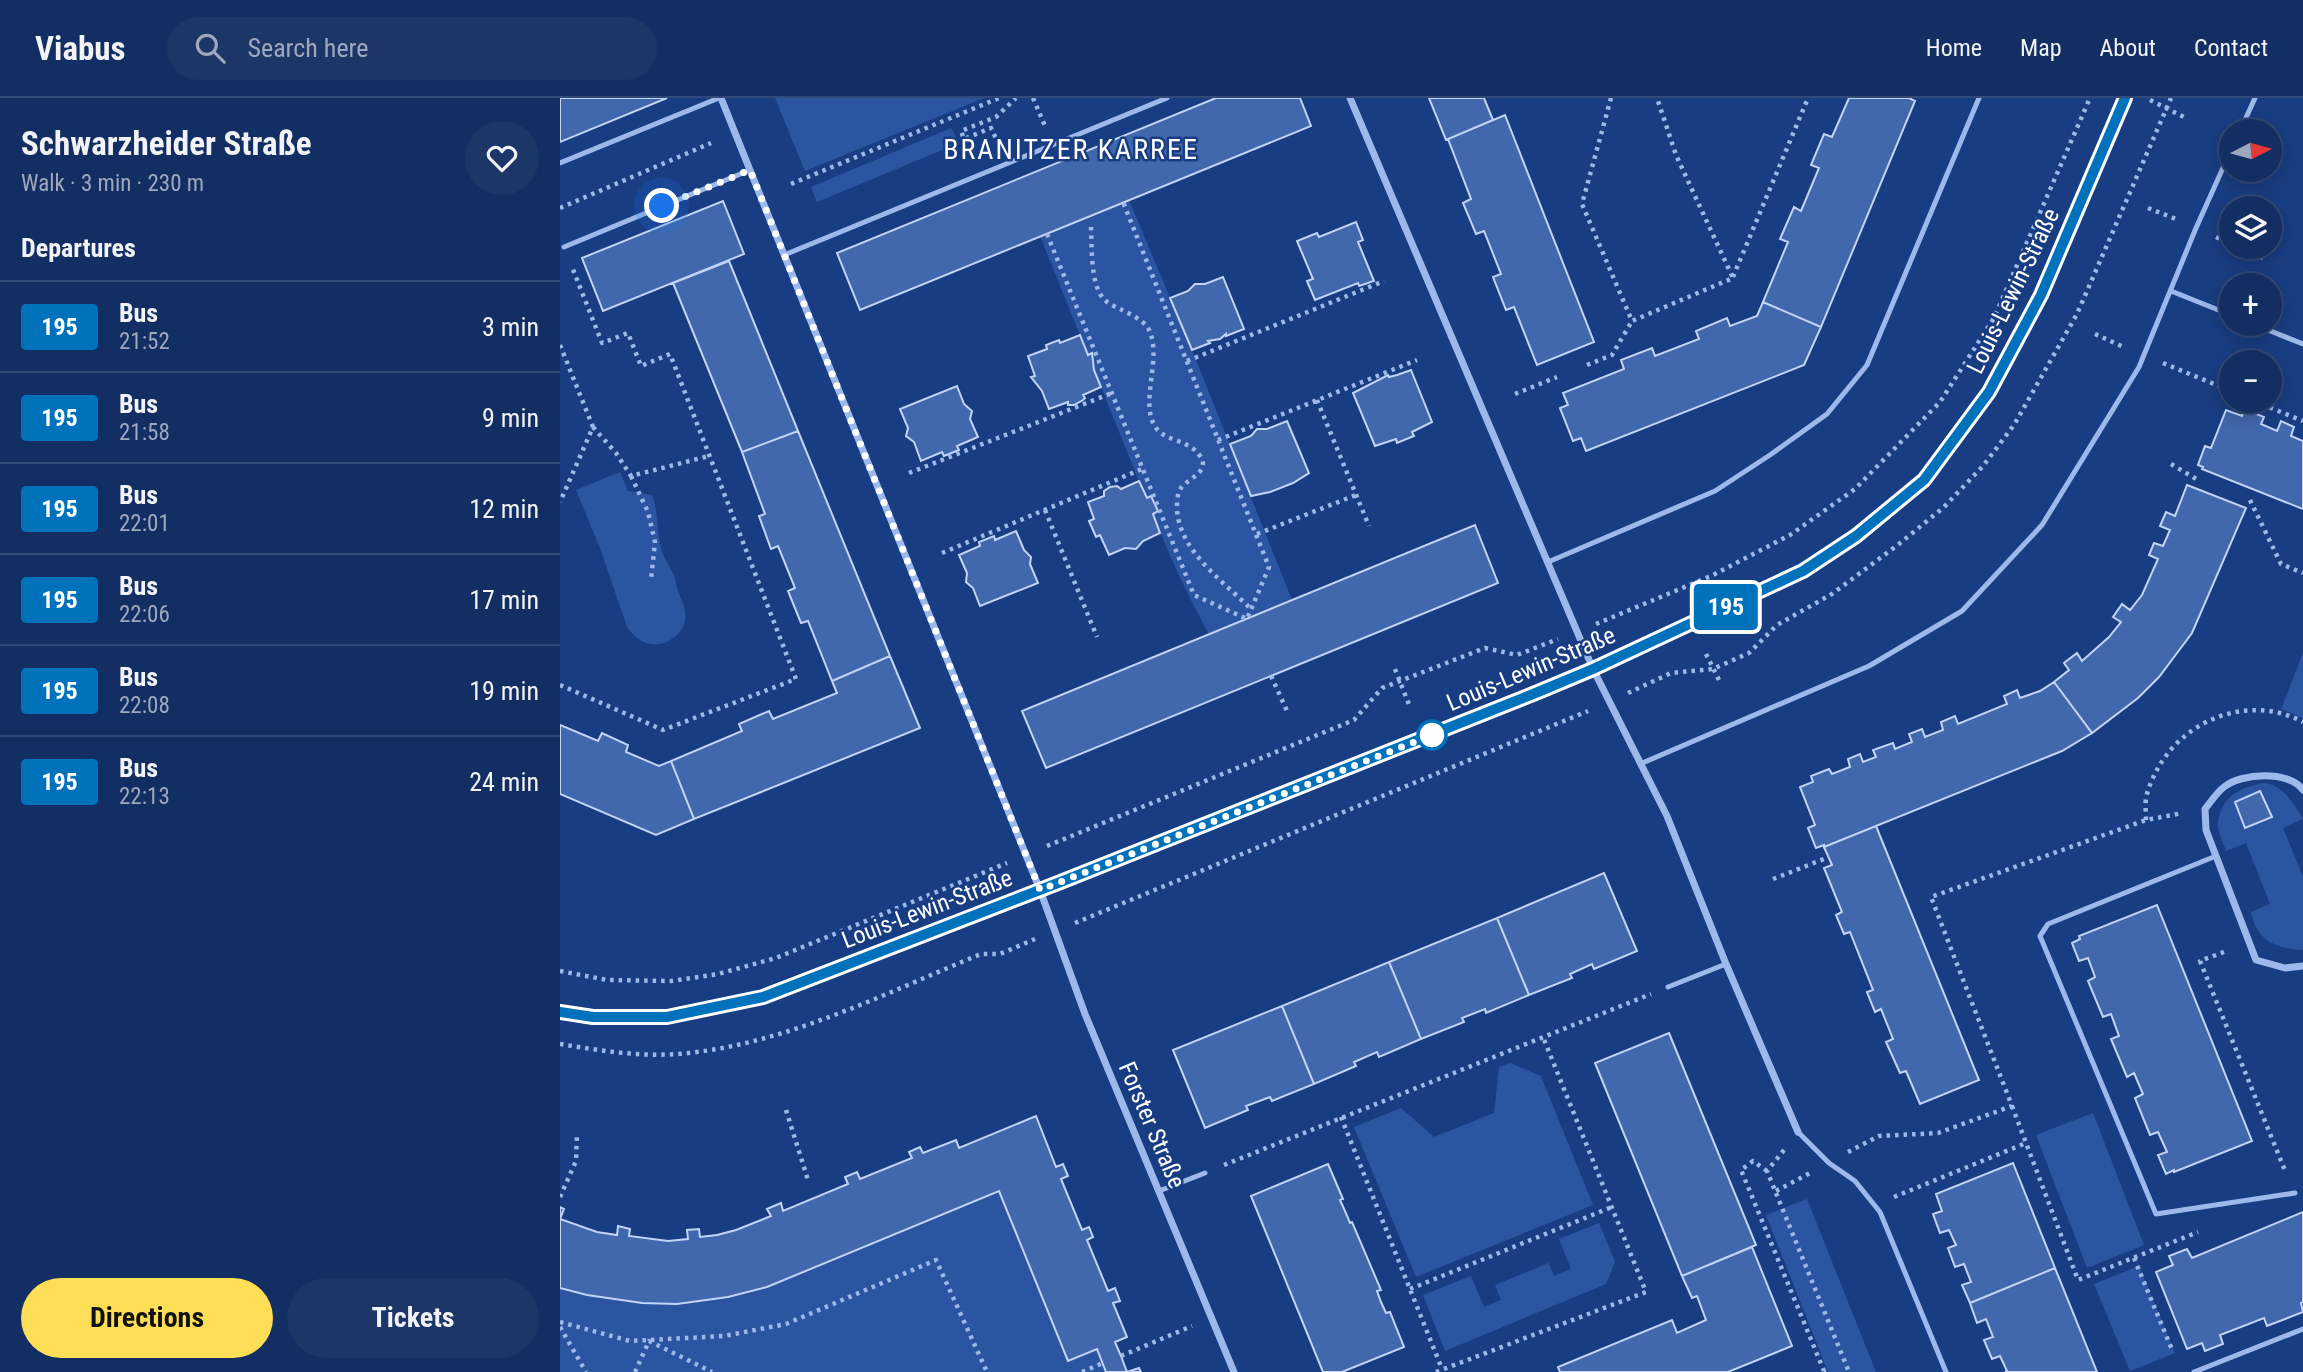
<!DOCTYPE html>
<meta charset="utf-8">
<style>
:root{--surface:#132e62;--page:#1c3668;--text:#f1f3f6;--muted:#9da8be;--line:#324a77;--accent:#ffde57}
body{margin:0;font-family:"Roboto Condensed",sans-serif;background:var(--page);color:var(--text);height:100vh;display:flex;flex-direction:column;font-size:26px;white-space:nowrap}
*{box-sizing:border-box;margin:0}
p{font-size:23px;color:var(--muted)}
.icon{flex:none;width:38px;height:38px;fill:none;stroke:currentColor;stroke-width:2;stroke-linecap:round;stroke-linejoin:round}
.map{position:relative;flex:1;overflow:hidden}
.details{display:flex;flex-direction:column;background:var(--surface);width:560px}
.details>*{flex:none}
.badge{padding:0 14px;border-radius:5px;font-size:24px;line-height:46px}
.needle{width:46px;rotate:84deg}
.controls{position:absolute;left:1659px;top:21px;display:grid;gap:14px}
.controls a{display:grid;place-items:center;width:63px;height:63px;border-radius:50%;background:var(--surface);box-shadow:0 4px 18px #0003,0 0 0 2px var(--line);font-size:35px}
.you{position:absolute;width:35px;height:35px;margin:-18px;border:5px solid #fff;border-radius:50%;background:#1a73e8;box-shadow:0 0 0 10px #1a73e833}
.map>.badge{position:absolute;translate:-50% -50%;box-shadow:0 0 0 4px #fff}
h2{padding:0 21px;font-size:26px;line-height:63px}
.round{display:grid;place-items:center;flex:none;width:74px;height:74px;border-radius:37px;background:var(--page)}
.summary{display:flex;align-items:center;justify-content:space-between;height:119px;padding:0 21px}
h1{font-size:33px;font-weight:700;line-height:52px}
.button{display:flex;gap:14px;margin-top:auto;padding:14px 21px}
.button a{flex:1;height:80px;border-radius:42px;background:var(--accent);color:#111;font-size:28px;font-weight:700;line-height:80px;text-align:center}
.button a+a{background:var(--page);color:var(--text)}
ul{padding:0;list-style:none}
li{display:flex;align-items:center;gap:21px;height:91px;padding:0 21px;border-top:2px solid var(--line)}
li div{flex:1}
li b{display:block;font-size:26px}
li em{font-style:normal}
li .badge{min-width:77px;font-weight:700;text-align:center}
header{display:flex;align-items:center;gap:42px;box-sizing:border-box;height:98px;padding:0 35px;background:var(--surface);border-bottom:2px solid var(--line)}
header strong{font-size:33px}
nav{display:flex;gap:38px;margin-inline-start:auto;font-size:24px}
.search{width:490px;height:63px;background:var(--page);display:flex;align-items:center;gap:18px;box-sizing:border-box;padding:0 24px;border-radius:38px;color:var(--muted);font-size:26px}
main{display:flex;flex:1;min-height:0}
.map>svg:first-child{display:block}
</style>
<header>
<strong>Viabus</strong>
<div class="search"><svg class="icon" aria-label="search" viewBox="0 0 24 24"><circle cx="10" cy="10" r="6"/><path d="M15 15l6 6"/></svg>Search here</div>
<nav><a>Home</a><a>Map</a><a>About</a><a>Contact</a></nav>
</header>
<main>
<section class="details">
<div class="summary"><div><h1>Schwarzheider Straße</h1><p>Walk · 3 min · 230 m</p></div><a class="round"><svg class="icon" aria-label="heart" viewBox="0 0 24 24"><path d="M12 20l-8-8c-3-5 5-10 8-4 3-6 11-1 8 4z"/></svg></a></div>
<h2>Departures</h2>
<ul>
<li><span class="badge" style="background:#0072bc;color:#fff">195</span><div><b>Bus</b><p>21:52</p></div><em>3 min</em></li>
<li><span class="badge" style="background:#0072bc;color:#fff">195</span><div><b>Bus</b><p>21:58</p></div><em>9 min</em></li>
<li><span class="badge" style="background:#0072bc;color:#fff">195</span><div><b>Bus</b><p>22:01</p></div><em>12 min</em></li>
<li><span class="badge" style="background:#0072bc;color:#fff">195</span><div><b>Bus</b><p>22:06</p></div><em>17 min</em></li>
<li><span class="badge" style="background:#0072bc;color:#fff">195</span><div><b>Bus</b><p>22:08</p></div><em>19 min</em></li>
<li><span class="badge" style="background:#0072bc;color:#fff">195</span><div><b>Bus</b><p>22:13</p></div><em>24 min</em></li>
</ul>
<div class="button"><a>Directions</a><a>Tickets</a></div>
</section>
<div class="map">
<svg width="1743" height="1274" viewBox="0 0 1743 1274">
<rect width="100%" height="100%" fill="#193d82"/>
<!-- green -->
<path fill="#2c55a1" d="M215,0h209l-179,73z
M391,30l8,15 -142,59 -6,-15z
M569,102l63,150 100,250 -83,34c-22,-39 -40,-79 -56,-120l5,-3 -6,-15 -5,2 -8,-17 -45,-111 -2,-16 -4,1 -48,-119z
M60,374l8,19 24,4c7,18 4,35 9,53 2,9 8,17 12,25 3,6 3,14 6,21 6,13 11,27 -1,40 -5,5 -12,9 -19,10 -14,2 -24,-6 -32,-17l-27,-79 -24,-58z
M1743,555v65l-22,-9z
M1702,685c20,0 32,21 41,36l-20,9 20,49v73c-27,-1 -47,-10 -52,-38l19,-8 -24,-61 -20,8c-3,-9 -9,-20 -8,-28 3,-27 22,-35 44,-40z
M950,965l31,13 52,129 -177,72 -62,-150 47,-19 33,29 60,-24 5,-46z
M1533,1015l51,132 -57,23 -51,-133z
M439,1093l69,170 29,-12 9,23h-546v-84c77,22 130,19 207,-1z
M1247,1101l69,173h-48l-62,-157z
M1039,1125l16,39 -9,22 -161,67 -22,-56 48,-19 13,31 17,-7 -6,-15 54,-22 5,13 17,-7 -12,-30z
M1579,1168l36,87 -45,18 -36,-87z"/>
<!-- building -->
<path fill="#4167ac" stroke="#c2d5f8" stroke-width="2" d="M0,0h107l-107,44z
M656,0h84l11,28 -451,184 -23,-57z
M869,0h55l9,22 -47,20z
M1289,0h60l6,3 -94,226 -58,-25 25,-60 -8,-3 14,-32 7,4 18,-43 -8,-3 13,-31 8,3z
M945,17l89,227 -57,23 -23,-58 -8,3 -13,-33 8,-3 -17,-43 -8,3 -13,-31 8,-4 -23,-60z
M163,103l21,53 -141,57 -21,-53z
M796,124l7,18 -5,2 16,39 -15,5 -1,-3 -43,17 -8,-19 6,-2 -16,-38 20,-8 2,4z
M169,163l69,170 -56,21 -69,-169z
M663,179l21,52 -18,7v-2l-6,5 -12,2 2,2 -18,7 -22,-52 18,-7 7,-7h10z
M1203,204l58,25 -17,38 -218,86 -5,-13 -8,3 -13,-33 8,-3 -5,-12 61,-24 -3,-9 31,-12 3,8 44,-17 -3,-8 31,-13 3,8 27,-10z
M520,237l8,20 4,-2 2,17 7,17 -18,8 2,3 -2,2 -9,5h-6v-3l-19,7 -7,-18 -11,-14 4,-1 -7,-20 19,-7 -1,-4 13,-5 1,3z
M851,272l21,52 -20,10 2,4 -17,7 -1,-4 -21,7 -22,-53 35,-18 1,2 8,-2z
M397,288l7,18 8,7 -2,8 8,18 -21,9 2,4 -15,6 -2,-4 -21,9 -7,-19 -8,-6 2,-8 -8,-19z
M1684,311l20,8 -3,7 16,7 4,-10 13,6 -3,9 12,5v68l-101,-40 1,-2 -5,-2 7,-19 6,2 15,-38 16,6z
M727,323l22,52 -16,10 -23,9 -19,4 -21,-52 21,-8 6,-7h10z
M238,333l92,225 -58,25 -24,-60 -7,2 -13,-32 7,-3 -17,-42 -7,3 -12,-33 6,-2 -23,-62z
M579,383l8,17 4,-2 7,15 -5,3 7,19 -17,8 -7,8 -11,-1 -16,7 -9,-20 -4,2 -7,-16 5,-2 -6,-17 16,-6v-5l6,-4 7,-1 4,3z
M1627,387l59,23 -54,125 -33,44 -21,21 -46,35 -38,-51 15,-12 -5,-7 13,-10 5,8 27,-24 12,-15 -8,-5 9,-13 8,6 12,-15 16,-36 -9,-4 5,-12 9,3 7,-16 -10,-4 6,-14 9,4z
M915,427l23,58 -452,185 -24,-57z
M456,433l8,19 7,7 -1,7 8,19 -58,23 -7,-18 -7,-6 1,-9 -8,-18 21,-9 -1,-4 15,-6 1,4z
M330,558l30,72 -226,91 -23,-58 71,-30 -3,-7 30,-13 4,8 64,-26 -5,-12z
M1494,584l38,51 -30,18 -238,96v-2l-8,3 -8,-20 7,-3 -15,-38 13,-5 -2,-6 18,-7 3,5 18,-7 -2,-8 12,-5 3,8 13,-5 -3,-7 20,-7 2,6 17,-7 -3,-8 13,-5 3,8 18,-7 -2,-8 14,-6 3,8 49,-20 -3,-8 13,-6 3,8 20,-7z
M0,627l38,16 4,-8 26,12 -2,7 33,14 12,-5 23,58 -38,16 -96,-41z
M1700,693l12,26 -27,11 -10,-26z
M1316,728l103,254 -59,24 -14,-33 -6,2 -14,-31 7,-3 -12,-30 -6,3 -8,-20 6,-2 -23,-58 -6,2 -8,-19 6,-3 -18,-44 8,-3 -8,-18z
M1044,775l33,78 -43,18 -2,-5 -22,10 2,4 -43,17 -32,-77z
M1597,807l95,236 -78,31v-2l-8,4 -8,-19 9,-3 -9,-20 -8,3 -15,-37 8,-4 -9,-21 -7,4 -16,-38 8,-3 -8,-22 -8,3 -15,-36 7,-4 -7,-19 -9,3 -7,-18 8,-4 -1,-3z
M937,820l32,77 -43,18 -1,-4 -23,9 2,4 -43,17 -32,-77z
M829,864l32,77 -42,18 -2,-5 -23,10 2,4 -42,18 -32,-78z
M722,908l32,78 -42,17 -2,-4 -24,9 2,4 -43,18 -32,-78z
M1109,935l87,212 -74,31 -87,-213z
M476,1018l20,51 7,-3 5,12 -7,3 21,51 7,-3 4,10 -6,3 21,51 7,-3 5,13 -7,2 14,34 -12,5 6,14 6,16 12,-4 2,4h-35l-9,-23 -29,12 -69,-170 -232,96 -39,10 -51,7 -35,-1 -55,-8 -27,-7v-81l4,2 -4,10 37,13 20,3 1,-9 12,3 -1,7 39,5 20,-2 -1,-9 12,-1 1,8 17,-2 19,-5 35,-14 -4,-7 14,-6 2,8 65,-27 -3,-7 12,-5 3,7 52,-21 -3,-6 11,-5 3,6 33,-13 3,8z
M1453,1065l42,105 -85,35 -8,-18 9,-3 -7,-18 -9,3 -7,-19 8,-3 -7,-15 -9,3 -7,-19 9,-3 -6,-17z
M768,1066l15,35 -3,1 5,11 5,12 2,-1 29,68 -4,1 4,11 5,11 4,-1 14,35 -62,25h-19l-72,-176z
M1743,1114v90l-2,1 2,9 -36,14 -3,-8 -44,17 3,9 -18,7 -3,-8 -15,6 -31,-77 17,-7 -4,-9 18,-7 5,9z
M1192,1149l40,99 -64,26h-168l-2,-5 114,-47 5,13 29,-13 -9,-24 -5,2 -10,-22z
M1495,1170l42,104h-92l2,-1 -7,-15 -8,3 -8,-19 9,-3 -7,-18 -9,4 -7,-20z"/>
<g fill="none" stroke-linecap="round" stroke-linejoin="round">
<!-- path -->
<path stroke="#9db9eb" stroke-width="4.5" stroke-dasharray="3.5 5" stroke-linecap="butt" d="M473,0l12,28
M1051,0l-29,106 50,117 101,-43 -57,-123 -19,-57
M1590,2l36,18
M439,47l-8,-17 -27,11 -3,-8 35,-14 20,-19
M231,86l208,-86
M0,110l151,-65
M1588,110l28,11
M531,129c1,19 -1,58 13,72 4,5 12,8 18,11 8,4 21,10 26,18 16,28 -10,75 8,100 9,13 34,12 44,28 11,16 -12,22 -19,32 -4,6 -4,14 -4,21 2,42 47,73 74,100
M487,136l147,361 53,24 22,-52 -146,-365
M1656,139l15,7
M1678,149l25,11
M1173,179l75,-179
M1535,236l31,14
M0,247l33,82 -33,75
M627,263l197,-80
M1603,265l68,28
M1027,267l25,-10 20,-34
M955,296l42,-17
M757,302l52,126
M1694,303l49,20
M33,329l23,26 15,23 78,-20
M658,342l199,-80
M1611,366l27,16
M349,375l203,-80
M71,378l17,36 7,30 -4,38
M1690,402l31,64 22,9
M485,412l52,127
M697,436l99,-39
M382,455l200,-84
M1036,526l115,-48 79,-41 65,-46 85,-87 54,-84 96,-220
M1146,556l13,26
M835,571l15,38
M711,578l16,35
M0,587l103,45 133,-51 -126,-325 -29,12 -13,-33 -26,10 -30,-76
M1068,595l43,-20 42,-4 36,-16 28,-28 55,-31 67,-50 45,-37 39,-41 31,-41 63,-111 94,-216
M1586,722c0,-7 -1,-14 0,-22 2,-10 7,-21 12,-30 28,-50 93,-74 145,-46
M487,748l307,-126 28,-32 18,-7 85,-33 32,7 41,-16
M1213,781l56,-22
M515,825l513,-212
M1664,854l-24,9 86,212
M0,873l47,9 64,1 47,-7 58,-16 231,-95
M0,946c42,7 85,14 128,9 100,-10 200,-61 293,-99h19l35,-15
M1452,1008l66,174 120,-48
M226,1012l22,70
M781,1019l101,252
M1224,1052l-17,21 82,201
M1288,1054l31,-16 59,-3 74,-27 -81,-209 215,-77 37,-7
M664,1067l427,-171
M1207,1073l-14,-10 -12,9 83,201 -4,1
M1216,1093l34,-18
M0,1099l16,-36 1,-28
M1334,1099l132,-54
M1574,1160l39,94
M850,1191l202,-82
M0,1224l70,19 94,-5 62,-12 150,-64 51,112
M0,1229l26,45
M561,1258l71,-30
M75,1274l14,-31 63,31
M522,1274l21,-9
M876,1274l210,-80 -103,-255"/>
<!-- lane -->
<path stroke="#9db9eb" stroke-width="5" d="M1680,33l15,-33
M0,65l159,-65
M4,149l186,-77
M224,157l383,-157
M1611,193l60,24
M1693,226l50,20
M988,464l167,-71 55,-36 57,-41 40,-49 112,-267
M1080,666l229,-98 93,-55 80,-86 97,-158 57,-139 35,-78
M1656,758l-168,68 -8,12 116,278 139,-21
M1108,889l58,-23
M1238,1034l31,31 26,18 25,31 66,160
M599,1093l46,-18
M1634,1274l109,-43"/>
<!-- street -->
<path stroke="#9db9eb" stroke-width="7" d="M161,0l319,792 45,124 149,358
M790,0l243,571 74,147 59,148 72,168
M1743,692c-14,-20 -62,-17 -79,-3 -8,6 -13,15 -19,22l1,21 50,130 29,8 18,-2"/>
<!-- secondary -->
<path stroke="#c9d9f8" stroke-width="14" d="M0,914l33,5h74l96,-20 277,-107 482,-192 71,-29 210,-98 53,-35 68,-56 65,-88 52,-97 84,-197"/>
</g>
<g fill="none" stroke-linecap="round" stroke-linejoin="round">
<defs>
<path id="line" d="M0,914l33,5h74l96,-20 295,-114 480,-191 55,-23 210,-98 53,-35 68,-56 65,-88 52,-97 84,-197"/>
</defs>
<!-- line casing -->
<use href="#line" stroke="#fff" stroke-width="16"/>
<!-- line -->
<use href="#line" stroke="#0072bc" stroke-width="10"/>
<!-- walk -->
<path stroke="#fff" stroke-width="7" stroke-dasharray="0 12.6" d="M102,108l88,-36 290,720 392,-155"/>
</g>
<!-- markers -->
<circle fill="#fff" stroke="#0072bc" stroke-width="3.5" cx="872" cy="637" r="14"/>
<g text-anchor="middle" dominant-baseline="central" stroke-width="5" stroke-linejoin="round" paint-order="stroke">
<!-- street labels -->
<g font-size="24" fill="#fff" stroke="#193d82">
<text transform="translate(1453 193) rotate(-64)">Louis-Lewin-Straße</text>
<text transform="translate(971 571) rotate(-23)">Louis-Lewin-Straße</text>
<text transform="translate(367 811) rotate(-21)">Louis-Lewin-Straße</text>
<text transform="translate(592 1027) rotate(67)">Forster Straße</text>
</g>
<!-- quarter labels -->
<g font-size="28" letter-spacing="2" fill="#fff" stroke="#193d82">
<text x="511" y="51">BRANITZER KARREE</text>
</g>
</g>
</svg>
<div class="controls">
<a><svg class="needle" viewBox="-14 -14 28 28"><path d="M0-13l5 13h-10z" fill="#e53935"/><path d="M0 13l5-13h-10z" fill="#9da8be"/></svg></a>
<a><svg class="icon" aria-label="layers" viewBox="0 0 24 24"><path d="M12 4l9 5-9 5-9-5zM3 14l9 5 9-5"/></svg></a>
<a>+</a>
<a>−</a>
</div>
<div class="you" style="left:102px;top:108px"></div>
<b class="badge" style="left:1166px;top:509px;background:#0072bc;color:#fff">195</b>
</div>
</main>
